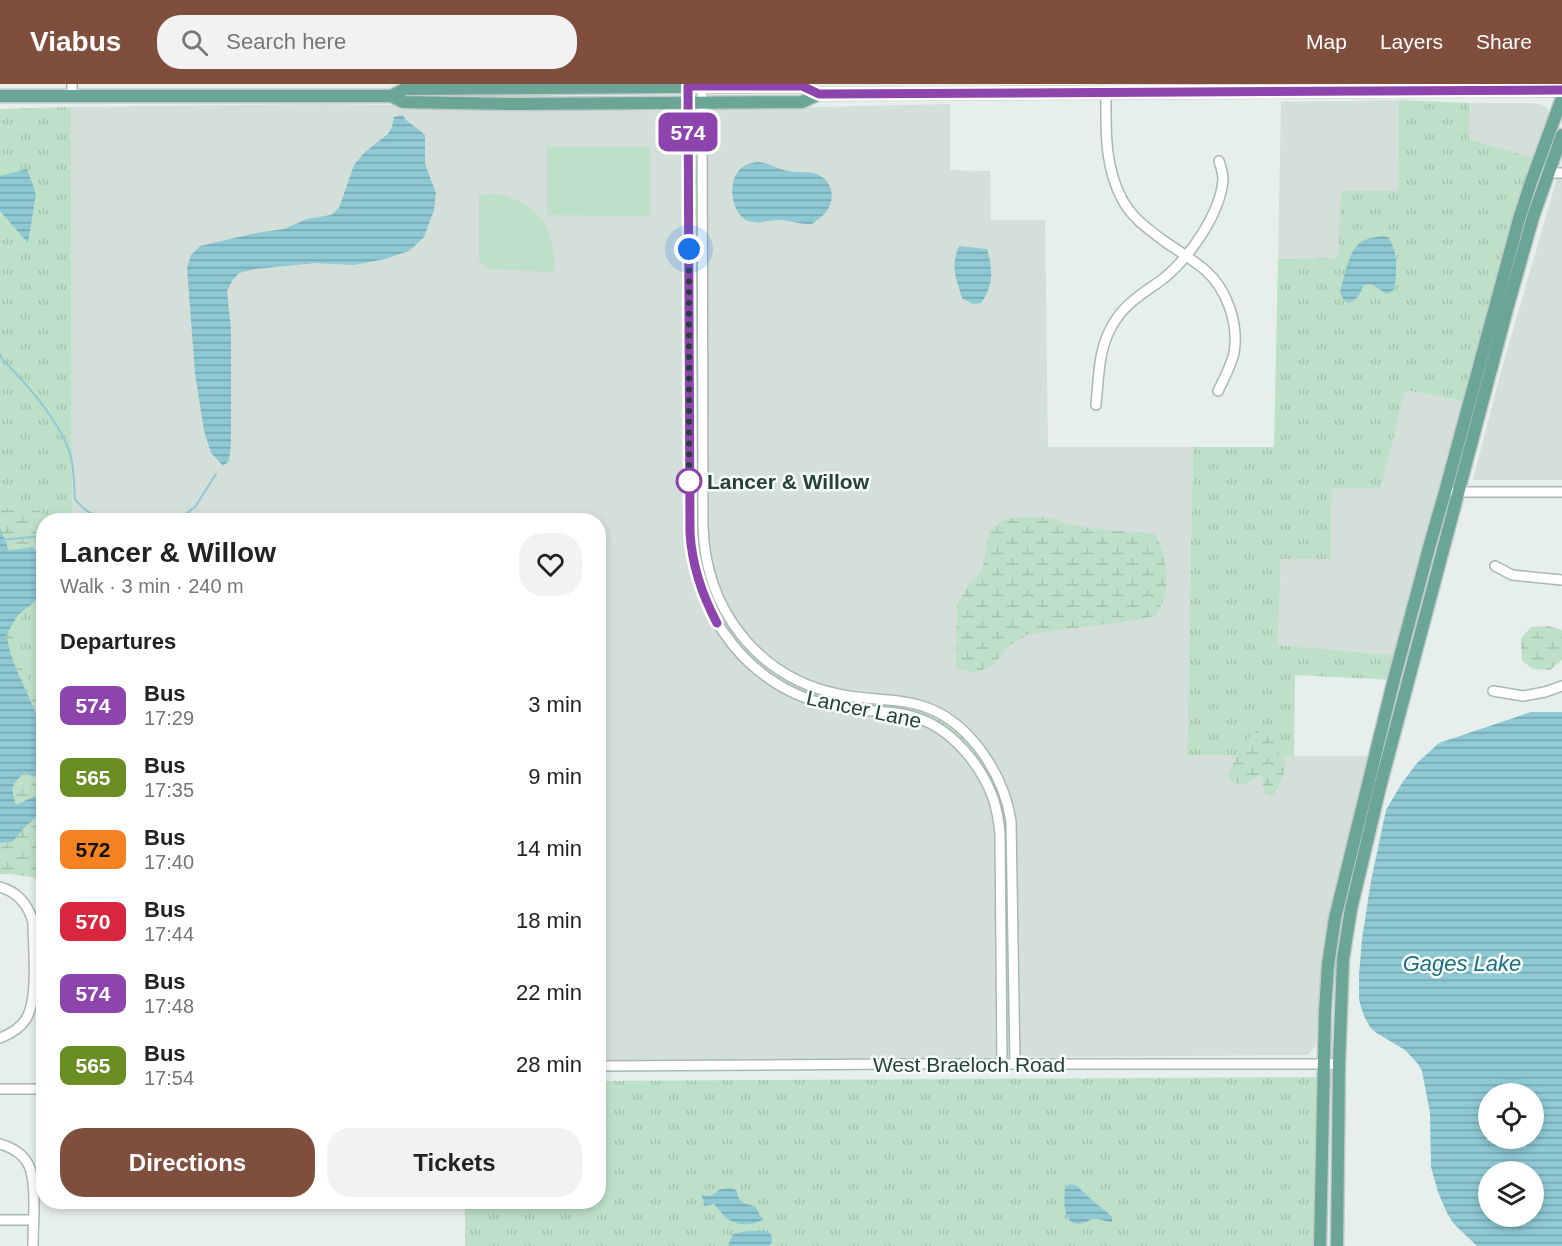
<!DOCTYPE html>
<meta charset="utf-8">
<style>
:root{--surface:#fff;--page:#f2f2f2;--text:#222;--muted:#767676;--accent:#804e3d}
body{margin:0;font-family:Arial,sans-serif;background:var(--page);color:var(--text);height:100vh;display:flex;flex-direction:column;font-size:22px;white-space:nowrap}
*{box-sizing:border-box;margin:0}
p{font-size:20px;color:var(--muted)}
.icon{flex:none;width:33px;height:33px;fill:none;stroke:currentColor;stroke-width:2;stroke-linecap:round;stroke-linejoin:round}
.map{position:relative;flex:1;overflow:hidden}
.details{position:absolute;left:36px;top:429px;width:570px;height:696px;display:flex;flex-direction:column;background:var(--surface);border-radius:24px;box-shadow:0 3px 9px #0003}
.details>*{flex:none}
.badge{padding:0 12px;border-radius:9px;font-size:21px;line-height:39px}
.fabs{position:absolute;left:1478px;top:999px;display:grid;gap:12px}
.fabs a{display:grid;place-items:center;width:66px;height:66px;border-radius:50%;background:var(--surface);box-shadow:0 3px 9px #0003;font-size:30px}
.you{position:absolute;width:30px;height:30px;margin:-15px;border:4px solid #fff;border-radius:50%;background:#1a73e8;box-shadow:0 0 0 9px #1a73e833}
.map>.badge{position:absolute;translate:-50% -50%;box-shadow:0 0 0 3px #fff}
h2{padding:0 24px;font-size:22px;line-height:54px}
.round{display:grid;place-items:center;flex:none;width:63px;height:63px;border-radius:24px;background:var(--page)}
.overview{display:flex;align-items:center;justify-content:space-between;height:102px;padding:0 24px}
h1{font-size:28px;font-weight:800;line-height:45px}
.cta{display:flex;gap:12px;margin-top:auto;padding:12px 24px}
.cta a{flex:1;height:69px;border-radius:24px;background:var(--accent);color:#fff;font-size:24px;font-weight:800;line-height:69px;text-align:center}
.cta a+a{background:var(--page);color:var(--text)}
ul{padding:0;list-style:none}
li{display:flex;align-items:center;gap:18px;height:72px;padding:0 24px}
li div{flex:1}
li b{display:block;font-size:22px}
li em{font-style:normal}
li .badge{min-width:66px;font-weight:700;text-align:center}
header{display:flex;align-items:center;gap:36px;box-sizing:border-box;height:84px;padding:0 30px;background:var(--accent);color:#fff}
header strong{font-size:28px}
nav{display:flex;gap:33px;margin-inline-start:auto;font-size:21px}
.search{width:420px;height:54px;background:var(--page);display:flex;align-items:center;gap:15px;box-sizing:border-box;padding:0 21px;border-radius:24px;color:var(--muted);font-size:22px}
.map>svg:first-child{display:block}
</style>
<header>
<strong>Viabus</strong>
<div class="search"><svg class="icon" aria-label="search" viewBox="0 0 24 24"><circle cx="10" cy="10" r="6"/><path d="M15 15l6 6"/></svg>Search here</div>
<nav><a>Map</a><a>Layers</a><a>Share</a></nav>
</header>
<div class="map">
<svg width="1562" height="1162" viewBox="0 0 1562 1162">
<defs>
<pattern id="grass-tufts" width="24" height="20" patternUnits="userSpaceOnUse" patternTransform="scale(1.5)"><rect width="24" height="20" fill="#bfe0c8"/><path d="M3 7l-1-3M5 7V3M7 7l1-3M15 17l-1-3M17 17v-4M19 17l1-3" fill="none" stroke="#a4c1ad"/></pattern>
<pattern id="wetland-marsh" width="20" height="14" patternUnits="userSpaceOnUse" patternTransform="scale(1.5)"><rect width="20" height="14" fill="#bfe0c8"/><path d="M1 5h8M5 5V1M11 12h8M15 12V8" fill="none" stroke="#a4c1ad"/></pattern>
<pattern id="water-rules" width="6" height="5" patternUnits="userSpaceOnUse" patternTransform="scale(1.5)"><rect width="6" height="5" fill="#8ec9d4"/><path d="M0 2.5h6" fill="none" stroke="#74a5ad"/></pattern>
</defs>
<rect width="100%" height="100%" fill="#e6efeb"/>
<!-- built -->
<path fill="#d4dfda" d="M1399,16l-1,91 -59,67 -61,1 3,-157z
M1469,19h58l13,1 7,4 2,5 -1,8 -14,37 -65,-19z
M321,20l238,3 83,4 308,-7v66l40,1 1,49h54l3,227h145l-6,308 185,1 -21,78 -30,127 -5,84 -8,10 -709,6 -1,-541h-526l-1,-413z
M1562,77v319h-89l27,-105z
M1404,306l62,12 -65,254 -123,-11 3,-86h50l1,-71h49z"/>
<!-- grass -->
<path fill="url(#grass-tufts)" d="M569,7l1,3 -51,5 -101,-1v-4z
M1399,16l70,3v36l65,19 -68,244 -61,-12 -24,98h-49l-1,71h-50l-3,86 123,11 -6,24 -100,-5 -1,81 -107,-1 6,-308h81l4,-188 60,-1 3,-67h57z
M71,23l1,413h-28l-1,359 -31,-5h-12v-765z
M692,85h6v102h-5z
M693,217h5l1,183h-6z
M694,432h5c0,34 6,66 22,95l-5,3 -9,-21 -12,-44z
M785,595l36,15 36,8 -1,5c-25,-4 -49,-13 -73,-24z
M888,620c14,2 27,3 40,9 35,13 67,58 77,94 2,7 2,15 3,22l-5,1 -8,-37 -61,-72 -14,-7 -16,-4 -16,-1z
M1005,881h5l1,71h-5z
M1320,993l-3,169h-852v-44h133l1,-121z"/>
<!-- wetland -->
<path fill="url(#wetland-marsh)" d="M31,425l31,11h-18l-1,70 -5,9 -19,21 -5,8 -1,10 1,10 6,17 23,41v173l-31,-5h-12v-363z
M1026,433l26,1 11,5 26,5 66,6c9,17 14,39 11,58 -2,7 -6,15 -9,23l-18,5 -110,14 -23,14 -12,17 -20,8 -18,-5 1,-64 11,-19 14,-14 8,-41 15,-11z
M1548,542l14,4v30l-12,10 -17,-1 -11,-8 -1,-23 10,-11z
M1270,643l8,26 6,3c4,15 -4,28 -11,40l-8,-2 -4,-20 -15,10 -14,-1 -4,-7 11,-26 17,-19z"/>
<!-- pitch -->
<path fill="#bfe0c8" d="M547,63h103v69l-103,-1z
M496,110c43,8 61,35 58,78l-66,-3 -9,-9v-65z"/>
<!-- water -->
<path fill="url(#water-rules)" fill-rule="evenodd" d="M403,31l2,4 20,16v29l11,29 -2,17 -10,27 -15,14 -24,8 -31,6 -38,-2 -61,6 -16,4 -7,8 -5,10 4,38v114l-2,18 -6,5 -12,-13 -7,-22 -9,-58 -8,-105 4,-13 9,-9 56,-13 28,-4 23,-10 24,-4 8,-7 15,-43 11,-13 23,-18 4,-7 2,-10z
M757,78c11,0 20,7 31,9 9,2 19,0 28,3 17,6 20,25 10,38 -4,5 -10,8 -14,12 -11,1 -22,-4 -33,-4 -11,0 -22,5 -33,0 -14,-8 -18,-34 -9,-47 4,-7 12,-10 20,-11z
M27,85l9,25 -8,49 -28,-32v-35z
M1382,152l6,1c11,16 8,32 7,52l-8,5 -16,-10 -7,1 -6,12 -9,6 -6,-4 -3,-7c4,-14 9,-45 23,-51 5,-3 13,-4 19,-5z
M959,162l28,3c6,21 7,36 -6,54l-8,1 -11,-6c-6,-21 -12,-31 -3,-52z
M0,445l7,15v7l25,-4c17,15 10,32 6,52l-20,16 -12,20 6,24 26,59 6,25 -1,13 -3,17 -7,4 -8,-5c-14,14 -15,14 -9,33l24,-11 3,2v15l-18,16 -13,15 -12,1z
M1531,628h31v534h-85l-23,-22 -7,-11 -9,-21 -7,-25 -1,-54 -8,-42 -4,-7 -13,-14 -30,-18 -5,-5 -6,-11 -5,-16v-25l3,-36 9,-58 15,-71 16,-27 15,-20 22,-20zM1488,1010h45v44h-45zM1488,1088h45v44h-45z
M1070,1100l7,2 18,17 12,9 5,5v5c-7,0 -13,-4 -19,-3 -3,0 -6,3 -9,4 -22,5 -20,-20 -19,-35z
M728,1104c14,2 6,5 13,13 4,3 10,4 15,6l4,9 4,3c-15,9 -33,7 -44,-8 -2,-2 -4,-5 -6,-7l-9,2 -2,-2 1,-4 -3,-4 1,-1c11,2 11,0 18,-6z
M746,1147h19l5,2c3,5 3,11 -2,13h-41h1l5,-12z"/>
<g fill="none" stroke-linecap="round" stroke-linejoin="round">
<!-- stream -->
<path stroke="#8ec9d4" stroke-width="2" d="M0,270l2,5c25,25 56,60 68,94 4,13 4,33 5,46 10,14 23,19 39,21
M174,436h3l18,-13 21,-33
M0,456l44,-4"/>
<defs>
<path id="minor" d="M72,0v11
M688,0l2,449c6,84 59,154 142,173 28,7 60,3 85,12 35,11 64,47 76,80 4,12 6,24 7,36l2,230
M702,0l1,442c2,81 53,151 135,168 30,7 61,3 90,14 44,17 76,68 83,113l4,243
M1106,8c0,36 -2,74 16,107 9,18 26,30 42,42 13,9 28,18 41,29 22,19 34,54 29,83 -3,13 -10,26 -16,38
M1548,89h14
M1096,321c3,-29 2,-59 19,-84 12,-19 30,-29 48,-42 26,-21 58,-66 60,-100 0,-6 -2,-12 -4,-18
M1454,408h108
M1495,482l17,9 50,5
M1493,607l30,5 22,-4 17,-6
M0,803c18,5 28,17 33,35 0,24 6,76 -7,97 -6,10 -16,15 -26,19
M598,982l301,-2h440
M0,1005h44
M0,1060c32,9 34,30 34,59 0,14 -1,29 -1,43
M0,1136h34"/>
<path id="major" d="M0,12h391l14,-7 397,-3 17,8
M391,12l12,6 112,2 287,-2 17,-8 743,-4
M1320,1162l5,-235 3,-46 7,-47 59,-239 36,-135 15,-52 74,-273 12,-37 31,-84
M1337,1162l2,-182 4,-105 8,-50 29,-122 127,-478 26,-92 29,-82"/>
</defs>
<!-- minor casing -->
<use href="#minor" stroke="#a8b8b2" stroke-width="12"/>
<!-- major casing -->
<use href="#major" stroke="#c2cac8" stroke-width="15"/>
<!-- minor -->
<use href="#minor" stroke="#fff" stroke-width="9"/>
<!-- major -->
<use href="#major" stroke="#6aa596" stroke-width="12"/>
</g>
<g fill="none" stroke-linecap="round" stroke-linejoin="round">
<defs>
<path id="line" d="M717,539c-15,-28 -25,-58 -27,-90l-2,-447h114l17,8 743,-4"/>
</defs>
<!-- line casing -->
<use href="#line" stroke="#fff" stroke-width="14"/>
<!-- line -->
<use href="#line" stroke="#8e44ad" stroke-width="9"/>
<!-- walk -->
<path stroke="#24423a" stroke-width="6" stroke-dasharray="0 10.8" d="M689,165v234v-2"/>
</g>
<!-- markers -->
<circle fill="#fff" stroke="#8e44ad" stroke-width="3" cx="689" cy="397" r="12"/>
<g text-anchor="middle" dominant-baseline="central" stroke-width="5" stroke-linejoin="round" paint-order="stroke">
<!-- stop labels -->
<g font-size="21" font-weight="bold" fill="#24423a" stroke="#f7fbf9" text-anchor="start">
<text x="707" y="397">Lancer &amp; Willow</text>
</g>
<!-- street labels -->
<g font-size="21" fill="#24423a" stroke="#f7fbf9">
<text transform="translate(864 625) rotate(12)">Lancer Lane</text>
<text x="969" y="980">West Braeloch Road</text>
</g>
<!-- water labels -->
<g font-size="22" font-style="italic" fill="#1c6f80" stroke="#f7fbf9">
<text x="1462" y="879">Gages Lake</text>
</g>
</g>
</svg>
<div class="fabs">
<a><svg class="icon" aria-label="locate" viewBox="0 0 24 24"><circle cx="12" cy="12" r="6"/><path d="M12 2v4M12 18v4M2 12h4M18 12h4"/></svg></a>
<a><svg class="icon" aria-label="layers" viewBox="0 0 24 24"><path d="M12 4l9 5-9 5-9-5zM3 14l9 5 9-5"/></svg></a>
</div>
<div class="you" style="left:689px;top:165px"></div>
<b class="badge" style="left:688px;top:48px;background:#8e44ad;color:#fff">574</b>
<section class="details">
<div class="overview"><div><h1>Lancer &amp; Willow</h1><p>Walk · 3 min · 240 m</p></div><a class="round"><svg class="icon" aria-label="heart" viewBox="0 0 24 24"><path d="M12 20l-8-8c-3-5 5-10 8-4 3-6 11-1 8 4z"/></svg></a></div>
<h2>Departures</h2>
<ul>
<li><span class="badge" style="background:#8e44ad;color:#fff">574</span><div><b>Bus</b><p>17:29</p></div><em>3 min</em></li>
<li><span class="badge" style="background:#6b8e23;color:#fff">565</span><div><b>Bus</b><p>17:35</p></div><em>9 min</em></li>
<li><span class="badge" style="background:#f58220;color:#111">572</span><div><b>Bus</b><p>17:40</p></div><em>14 min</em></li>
<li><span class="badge" style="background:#d7263d;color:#fff">570</span><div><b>Bus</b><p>17:44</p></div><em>18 min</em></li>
<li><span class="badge" style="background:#8e44ad;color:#fff">574</span><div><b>Bus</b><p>17:48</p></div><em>22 min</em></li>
<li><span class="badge" style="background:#6b8e23;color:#fff">565</span><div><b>Bus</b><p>17:54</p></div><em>28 min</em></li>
</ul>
<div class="cta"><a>Directions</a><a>Tickets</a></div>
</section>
</div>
